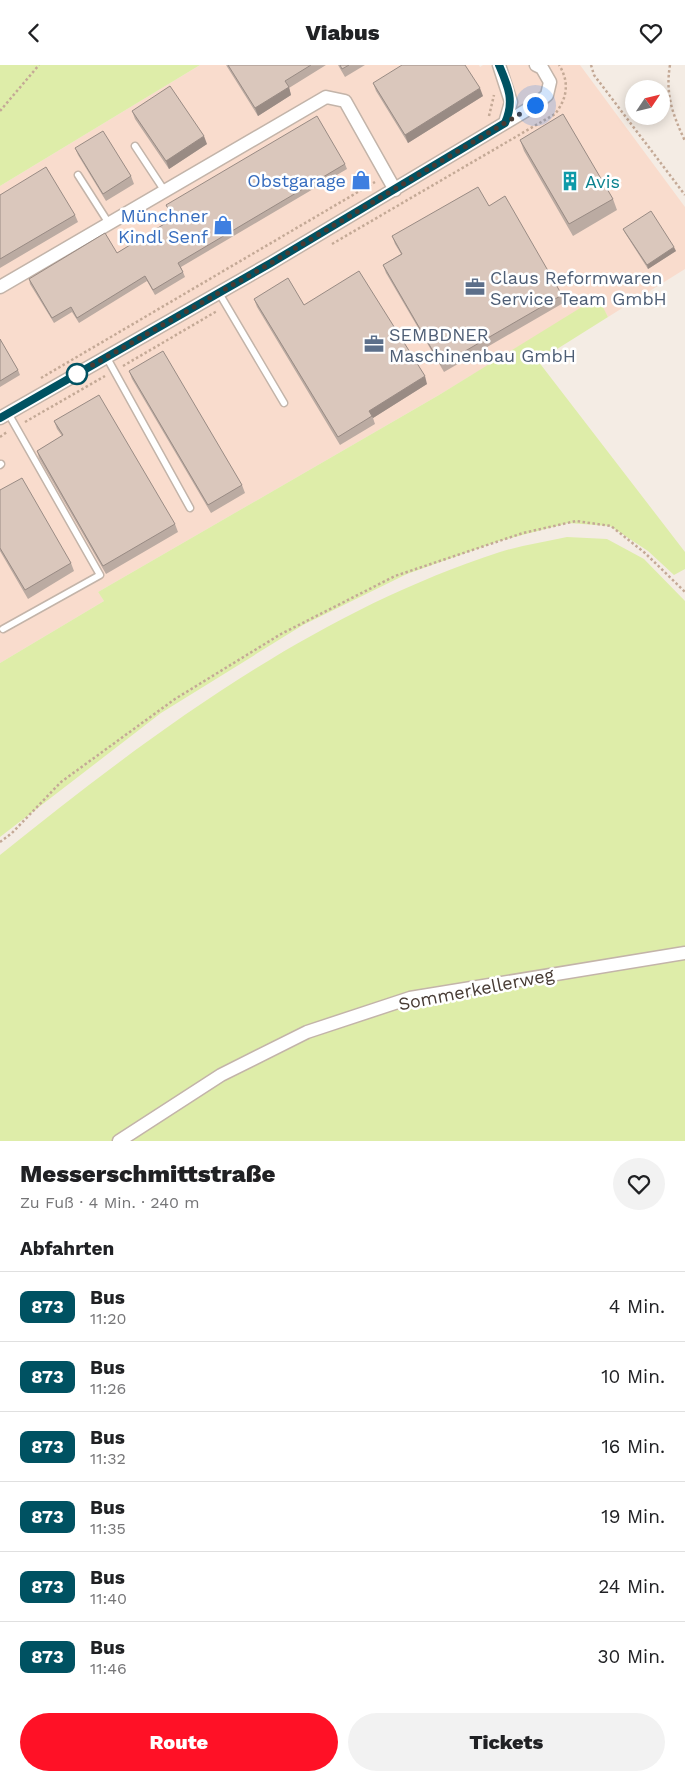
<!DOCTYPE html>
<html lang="de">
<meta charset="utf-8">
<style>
:root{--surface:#fff;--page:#f2f2f2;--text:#202124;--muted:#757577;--line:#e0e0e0;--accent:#ff1126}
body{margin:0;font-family:"Work Sans",sans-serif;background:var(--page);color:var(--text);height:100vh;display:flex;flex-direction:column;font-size:19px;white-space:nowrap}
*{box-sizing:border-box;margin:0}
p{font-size:16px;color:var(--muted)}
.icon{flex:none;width:28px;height:28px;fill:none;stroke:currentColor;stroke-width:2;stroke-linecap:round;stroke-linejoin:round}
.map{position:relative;height:1076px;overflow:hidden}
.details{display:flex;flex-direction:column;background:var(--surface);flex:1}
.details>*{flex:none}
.badge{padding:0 10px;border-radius:8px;font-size:18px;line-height:32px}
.needle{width:32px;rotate:55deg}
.buttons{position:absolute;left:625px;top:15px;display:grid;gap:10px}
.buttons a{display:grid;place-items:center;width:45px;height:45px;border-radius:50%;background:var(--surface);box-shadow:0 2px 12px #0003;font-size:25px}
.you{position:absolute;width:25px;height:25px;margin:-12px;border:4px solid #fff;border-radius:50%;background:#1a73e8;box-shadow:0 0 0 8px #1a73e833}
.map>.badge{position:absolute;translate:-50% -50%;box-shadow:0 0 0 2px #fff}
h2{padding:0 20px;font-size:19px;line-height:45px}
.round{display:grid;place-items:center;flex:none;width:52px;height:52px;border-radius:26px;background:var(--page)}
.headline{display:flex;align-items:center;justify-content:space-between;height:85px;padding:0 20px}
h1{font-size:24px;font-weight:800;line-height:38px}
.cta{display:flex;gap:10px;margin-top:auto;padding:10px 20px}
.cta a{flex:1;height:58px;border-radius:30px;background:var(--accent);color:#fff;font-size:20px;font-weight:800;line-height:58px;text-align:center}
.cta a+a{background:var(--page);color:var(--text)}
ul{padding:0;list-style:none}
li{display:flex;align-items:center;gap:15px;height:70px;padding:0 20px;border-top:1px solid var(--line)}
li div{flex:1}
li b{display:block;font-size:19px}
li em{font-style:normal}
li .badge{min-width:55px;font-weight:700;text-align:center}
header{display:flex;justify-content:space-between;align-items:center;height:65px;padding:0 20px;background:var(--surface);font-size:22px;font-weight:800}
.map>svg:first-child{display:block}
</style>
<header><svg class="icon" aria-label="back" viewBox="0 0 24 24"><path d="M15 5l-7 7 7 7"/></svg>Viabus<svg class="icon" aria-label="heart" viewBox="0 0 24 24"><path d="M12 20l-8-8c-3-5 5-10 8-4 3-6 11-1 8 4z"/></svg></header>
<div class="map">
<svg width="685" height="1076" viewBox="0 0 685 1076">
<rect width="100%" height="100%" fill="#f4ece4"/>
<!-- commercial -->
<path fill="#f9dccd" d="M200,0h279l1,2 3,-2h97l105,142v62l-77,48 -10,-19 -159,97 -341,197 6,9 -104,62v-477z"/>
<!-- green -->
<path fill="#deeda9" d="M0,0h200l-200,121z
M598,232l10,20 -70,44 147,191v17l-11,6 -26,-24 -38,-25 -42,-3 -69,18 -92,33 -104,51 -142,88 -161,124v-174l104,-62 -6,-9 341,-197z
M567,472l40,2 37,20 41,42v540h-685v-286c152,-122 312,-242 500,-303 22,-7 45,-10 67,-15z"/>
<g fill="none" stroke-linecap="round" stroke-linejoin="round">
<defs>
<path id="lane" d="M135,81l29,44
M78,110l30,47
M219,228l65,110
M107,293l83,150
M0,400l1,-1
M3,564l97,-54 -92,-162"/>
<path id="street" d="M499,0l12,37 -6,21
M0,222l326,-190 19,4 50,89
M0,353l271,-155 264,-158 12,-10 3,-13 -8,-14 -6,-3
M119,1076l102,-66 86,-43 103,-34 275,-45"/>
</defs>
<!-- lane casing -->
<use href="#lane" stroke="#c3b4a9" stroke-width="9"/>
<!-- street casing -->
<use href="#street" stroke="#c3b4a9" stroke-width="15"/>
<!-- path -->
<path stroke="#c4a996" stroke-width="2.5" stroke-dasharray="2.5 2.5" stroke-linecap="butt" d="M591,0l3,10 91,120
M670,0c-5,30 3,50 15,76
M0,46l39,-46
M489,51l5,-21
M332,179l223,-130c12,-15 15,-32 4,-49
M123,301l94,-55
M41,313l334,-196
M25,357l80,-46
M0,372l7,-5
M0,777l12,-9 49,-51 114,-83 106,-65 114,-58 128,-43 53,-12 35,5 34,27 40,39"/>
<!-- lane -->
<use href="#lane" stroke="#fff" stroke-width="6"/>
<!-- street -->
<use href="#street" stroke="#fff" stroke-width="12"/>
</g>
<!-- wall -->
<path fill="#bbaba2" d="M226,0h100l-37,23 2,7 -33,21z
M338,0h27l-20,12z
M373,18l110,13 -75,47 -32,-52z
M132,46l75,33 -38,25 -34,-50z
M520,75l93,59 4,11 -44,26 -49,-85z
M75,83l56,28 3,8 -28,17 -28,-46z
M345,99l2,5 -166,98 4,10 -30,18 -8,-14 -68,42 -7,-11 -18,11 -24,-39 -1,-5 88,-26 56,-34 -5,-9 -2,-5z
M0,130l75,20 3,7 -78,46z
M489,141l73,89 3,7 -121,70 -58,-99 -3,-8 18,-11 -6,-10 -3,-8z
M623,164l53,22 -28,18 -23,-36z
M254,234l50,6 123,79 -54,34 2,6 -35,21 -83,-138z
M0,274l18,31 2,5 -20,12z
M129,306l113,114 3,8 -34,20 -79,-134z
M54,356l121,103 3,8 -72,42 -67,-116 -2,-7 25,-15 -5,-7z
M0,425l71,73 3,8 -46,28 -28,-48z"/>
<!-- shaded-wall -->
<path fill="#998b84" d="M289,22l2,8 -33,21 -3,-8z
M480,23l3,8 -75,47 -3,-8z
M204,71l3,8 -38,25 -3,-8z
M674,182l2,4 -28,18 -1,-4z
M425,311l2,8 -54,34 -4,-7z"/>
<!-- building -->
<path fill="#dac7bc" stroke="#998b84" d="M228,0h83l-26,16 4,6 -34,21z
M340,0h9l-7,4z
M402,0h63l15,23 -75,47 -32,-52z
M170,21l34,50 -38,25 -34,-50z
M563,49l50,85 -44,25 -49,-84z
M317,51l28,48 -167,99 5,9 -30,18 -8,-14 -68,42 -6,-11 -19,11 -23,-39 76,-46 12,20 57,-35 -8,-13z
M103,66l28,45 -28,18 -28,-46z
M46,102l29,48 -75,44v-64z
M478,122l11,19 16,-10 57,99 -121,70 -58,-100 19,-11 -10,-18z
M651,146l23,36 -27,18 -24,-36z
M359,206l66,105 -56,35 3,5 -34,21 -84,-138 34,-21 16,27z
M0,274l18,31 -18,11z
M163,286l79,134 -34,20 -79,-134z
M99,330l76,129 -72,42 -66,-115 26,-16 -9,-14z
M22,413l49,85 -46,27 -25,-42v-58z"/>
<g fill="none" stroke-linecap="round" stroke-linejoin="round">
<defs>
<path id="line" d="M0,353l271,-155 234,-140c10,-22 3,-37 -6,-58"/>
</defs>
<!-- line casing -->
<use href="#line" stroke="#fff" stroke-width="11"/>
<!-- line -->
<use href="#line" stroke="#005262" stroke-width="8"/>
<!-- walk -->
<path stroke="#473b34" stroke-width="5" stroke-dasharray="0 9" d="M77,309l194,-111 264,-158"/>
</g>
<!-- icons -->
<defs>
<symbol id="shop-bare" viewBox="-9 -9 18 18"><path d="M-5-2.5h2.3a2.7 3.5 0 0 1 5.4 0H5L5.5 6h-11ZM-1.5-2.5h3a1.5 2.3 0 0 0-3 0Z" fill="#3f7fe0" stroke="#fff" stroke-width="2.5" paint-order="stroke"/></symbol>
<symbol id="building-bare" viewBox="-9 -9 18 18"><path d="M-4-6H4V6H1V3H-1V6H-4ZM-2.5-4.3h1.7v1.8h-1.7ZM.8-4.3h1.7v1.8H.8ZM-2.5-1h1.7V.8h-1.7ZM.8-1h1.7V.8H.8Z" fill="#0f9aa8" stroke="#fff" stroke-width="2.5" paint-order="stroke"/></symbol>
<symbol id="office-bare" viewBox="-9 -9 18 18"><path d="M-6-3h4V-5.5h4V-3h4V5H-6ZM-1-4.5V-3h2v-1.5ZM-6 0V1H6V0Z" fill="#5c6f8a" stroke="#fff" stroke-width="2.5" paint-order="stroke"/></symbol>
</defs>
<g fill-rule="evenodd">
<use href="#shop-bare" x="347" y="101" width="28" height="28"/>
<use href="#building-bare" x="556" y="102" width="28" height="28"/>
<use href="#shop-bare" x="209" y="146" width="28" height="28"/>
<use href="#office-bare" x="461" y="208" width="28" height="28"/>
<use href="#office-bare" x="360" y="265" width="28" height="28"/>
</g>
<!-- markers -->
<circle fill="#fff" stroke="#005262" stroke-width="2.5" cx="77" cy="309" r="10"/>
<g text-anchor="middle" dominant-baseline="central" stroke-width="5" stroke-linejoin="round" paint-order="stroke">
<!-- shop labels -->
<g font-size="18" fill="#366cbe" stroke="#fff" text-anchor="end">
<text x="346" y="115">Obstgarage</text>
<text x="208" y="150">Münchner<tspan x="208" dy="21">Kindl Senf</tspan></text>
</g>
<!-- culture labels -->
<g font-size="18" fill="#0d838f" stroke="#fff" text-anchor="start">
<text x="585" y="116">Avis</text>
</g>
<!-- service labels -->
<g font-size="18" fill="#4e5e75" stroke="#fff" text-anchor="start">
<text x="490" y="212">Claus Reformwaren<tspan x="490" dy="21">Service Team GmbH</tspan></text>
<text x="389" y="269">SEMBDNER<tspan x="389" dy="21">Maschinenbau GmbH</tspan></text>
</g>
<!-- street labels -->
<g font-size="18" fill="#473b34" stroke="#fff">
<text transform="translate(476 924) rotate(-11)">Sommerkellerweg</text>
</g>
</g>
</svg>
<div class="buttons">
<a><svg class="needle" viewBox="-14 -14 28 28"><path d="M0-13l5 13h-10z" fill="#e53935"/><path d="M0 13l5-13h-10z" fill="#757577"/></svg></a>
</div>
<div class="you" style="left:535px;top:40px"></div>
</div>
<section class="details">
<div class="headline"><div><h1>Messerschmittstraße</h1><p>Zu Fuß · 4 Min. · 240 m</p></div><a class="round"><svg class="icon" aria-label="heart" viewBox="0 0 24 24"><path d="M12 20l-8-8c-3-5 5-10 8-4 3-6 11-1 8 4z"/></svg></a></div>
<h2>Abfahrten</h2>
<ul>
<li><span class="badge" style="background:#005262;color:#fff">873</span><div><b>Bus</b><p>11:20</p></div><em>4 Min.</em></li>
<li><span class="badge" style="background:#005262;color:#fff">873</span><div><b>Bus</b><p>11:26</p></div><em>10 Min.</em></li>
<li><span class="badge" style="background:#005262;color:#fff">873</span><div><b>Bus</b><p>11:32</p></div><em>16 Min.</em></li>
<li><span class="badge" style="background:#005262;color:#fff">873</span><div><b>Bus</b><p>11:35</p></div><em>19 Min.</em></li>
<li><span class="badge" style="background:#005262;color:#fff">873</span><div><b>Bus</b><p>11:40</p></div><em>24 Min.</em></li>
<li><span class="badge" style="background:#005262;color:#fff">873</span><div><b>Bus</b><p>11:46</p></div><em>30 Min.</em></li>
</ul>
<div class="cta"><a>Route</a><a>Tickets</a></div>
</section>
